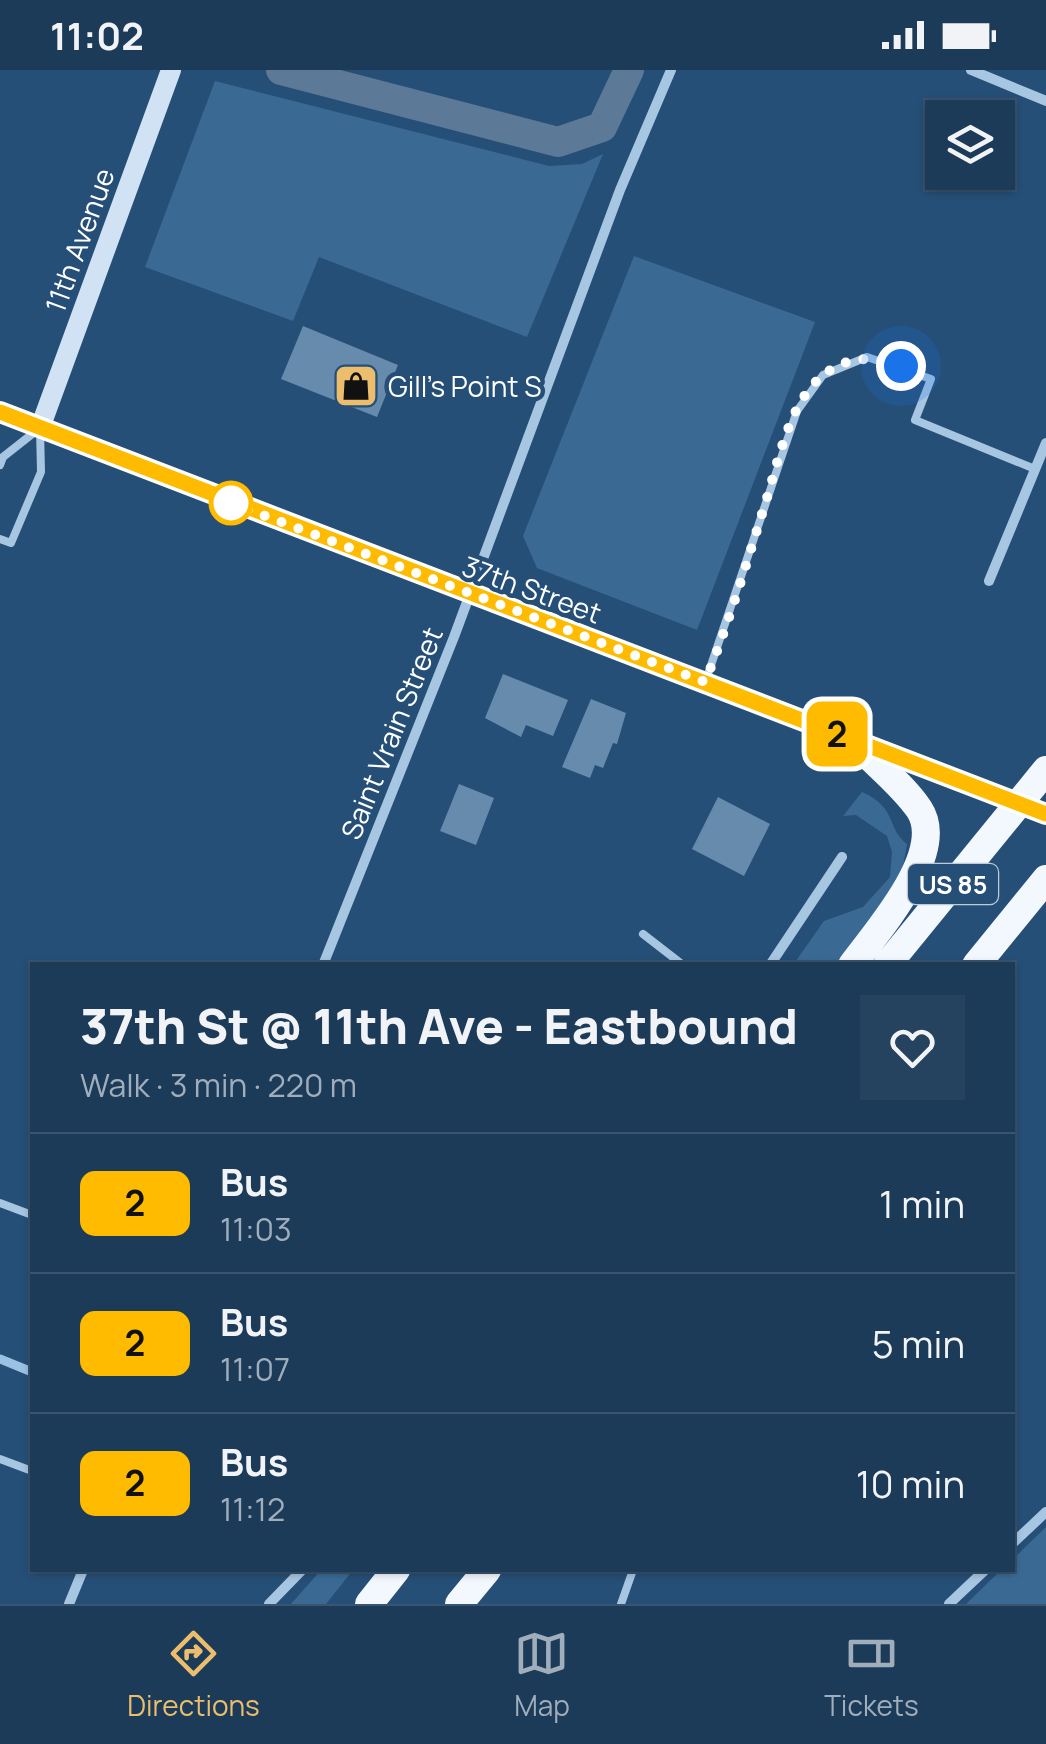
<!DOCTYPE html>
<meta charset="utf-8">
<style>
:root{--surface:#1c3b59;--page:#25425f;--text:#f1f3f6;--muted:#a0adba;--line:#3a556f;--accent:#ebbd6d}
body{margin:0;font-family:Manrope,sans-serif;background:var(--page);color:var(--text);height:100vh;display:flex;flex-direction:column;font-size:38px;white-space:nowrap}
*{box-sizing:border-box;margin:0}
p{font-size:32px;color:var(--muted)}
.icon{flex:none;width:55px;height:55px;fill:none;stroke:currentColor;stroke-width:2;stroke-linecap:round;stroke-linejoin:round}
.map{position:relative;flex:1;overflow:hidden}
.side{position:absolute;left:30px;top:892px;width:985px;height:610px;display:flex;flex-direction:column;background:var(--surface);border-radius:0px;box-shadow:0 2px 8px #0004,0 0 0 2px var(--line)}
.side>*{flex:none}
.badge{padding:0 20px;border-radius:15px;font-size:35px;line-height:65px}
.controls{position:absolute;left:925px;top:30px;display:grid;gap:20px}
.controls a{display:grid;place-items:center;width:90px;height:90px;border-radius:0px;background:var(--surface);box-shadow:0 2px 8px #0004,0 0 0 2px var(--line);font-size:50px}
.you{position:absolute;width:50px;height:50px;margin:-25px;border:8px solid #fff;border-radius:50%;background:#1a73e8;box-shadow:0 0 0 15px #1a73e833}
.map>.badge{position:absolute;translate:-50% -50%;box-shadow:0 0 0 5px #fff}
.round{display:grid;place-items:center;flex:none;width:105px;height:105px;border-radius:0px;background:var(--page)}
.summary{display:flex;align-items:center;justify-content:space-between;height:170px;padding:0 50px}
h1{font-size:48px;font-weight:800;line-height:75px}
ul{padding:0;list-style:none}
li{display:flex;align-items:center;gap:30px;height:140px;padding:0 50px;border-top:2px solid var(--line)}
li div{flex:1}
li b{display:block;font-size:38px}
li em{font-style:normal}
li .badge{min-width:110px;font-weight:700;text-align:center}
.status{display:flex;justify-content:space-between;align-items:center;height:70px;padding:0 50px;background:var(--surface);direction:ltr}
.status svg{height:28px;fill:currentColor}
.menu{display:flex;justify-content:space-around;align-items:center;height:140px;border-top:2px solid var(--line);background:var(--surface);font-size:28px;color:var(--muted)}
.menu a{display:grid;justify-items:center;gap:5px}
.menu .active{color:var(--accent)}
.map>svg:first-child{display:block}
</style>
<div class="status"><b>11:02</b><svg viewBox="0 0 49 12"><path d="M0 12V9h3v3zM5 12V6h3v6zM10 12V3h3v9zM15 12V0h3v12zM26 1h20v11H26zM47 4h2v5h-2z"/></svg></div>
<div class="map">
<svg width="1046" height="1534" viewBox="0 0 1046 1534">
<rect width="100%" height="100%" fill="#264f77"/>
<!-- green -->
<path fill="#3a6a94" d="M215,11l334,85 33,-2 21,-10 -76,183 -208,-80 -26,64 -148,-54z
M634,186l181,66 -118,308 -160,-62 -14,-32z
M862,722c36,16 24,36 45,52l-6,33 -62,88h-46l31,-44 39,-14 27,-30 2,-25 -5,-16 -31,-21 -13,1z
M1046,1457v77h-80l35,-34h11l1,-11z
M321,1500h32l-27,34h-35z"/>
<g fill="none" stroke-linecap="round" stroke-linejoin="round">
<!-- stream -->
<path stroke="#9cc2e3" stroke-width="9" d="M0,1289l32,13"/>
<!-- canal -->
<path stroke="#5c7a97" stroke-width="30" d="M281,0l277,72 44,-15 27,-57"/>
</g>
<!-- building -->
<path fill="#668bad" d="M303,256l95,39 -21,52 -96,-38z
M503,604l65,26 -15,36 -27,-11 -5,12 -36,-19z
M591,629l35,14 -9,31 -4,-1 -10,25 -8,-3 -5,13 -28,-11z
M459,714l35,14 -18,47 -36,-14z
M718,727l52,27 -26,52 -52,-27z"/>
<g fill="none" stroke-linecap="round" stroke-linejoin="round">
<!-- service -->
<path stroke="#a7c6e2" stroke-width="8" d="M0,395l3,-8 33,-26
M0,469l11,4 30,-71 -1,-44
M705,613l92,-272 26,-36 44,-18 64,22 -16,41 120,49
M643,864l40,31
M0,1133l32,12
M0,1389l32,12
M621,1534l12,-34"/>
<!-- minor -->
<path stroke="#a7c6e2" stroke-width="10" d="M971,0l75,31
M989,511l57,-138
M323,895l131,-328 166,-447 51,-120
M770,895l72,-108
M1012,1474l34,-32
M69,1534l14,-34
M269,1534l33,-34
M949,1534l36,-34"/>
<!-- secondary -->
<path stroke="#d0e2f3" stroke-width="20" d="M0,342l1046,402
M40,358l131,-358"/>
<!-- trunk -->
<path stroke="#f2f8fe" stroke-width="28" d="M852,895c25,-34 96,-113 67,-156 -17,-25 -45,-46 -65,-68
M887,895l159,-195
M976,895l70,-86
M369,1534l27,-34
M459,1534l28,-34"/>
</g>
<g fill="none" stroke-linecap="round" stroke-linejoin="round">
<defs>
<path id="line" d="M0,342l1046,402"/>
</defs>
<!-- line casing -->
<use href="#line" stroke="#fff" stroke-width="22"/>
<!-- line -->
<use href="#line" stroke="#fb0" stroke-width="15"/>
<!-- walk -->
<path stroke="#fff" stroke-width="10" stroke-dasharray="0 18" d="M231,433l474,179c24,-59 42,-120 61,-181 11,-36 21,-85 45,-114 25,-29 56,-34 90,-21"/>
</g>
<!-- icons -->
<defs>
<symbol id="shop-square" viewBox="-11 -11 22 22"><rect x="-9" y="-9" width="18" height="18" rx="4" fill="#ebbd6d" stroke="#264f77"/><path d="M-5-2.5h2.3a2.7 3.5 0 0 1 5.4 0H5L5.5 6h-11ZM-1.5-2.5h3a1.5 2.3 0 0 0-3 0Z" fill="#111"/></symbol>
</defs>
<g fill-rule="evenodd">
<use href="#shop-square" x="331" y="291" width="50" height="50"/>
</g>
<!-- markers -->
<circle fill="#fff" stroke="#fb0" stroke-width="5" cx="231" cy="433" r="20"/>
<g text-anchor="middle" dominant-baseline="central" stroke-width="9" stroke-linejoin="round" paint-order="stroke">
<!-- shield labels -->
<rect fill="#264f77" stroke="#becad6" stroke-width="2.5" x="908" y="794" width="90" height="40" rx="8"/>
<g font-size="25" font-weight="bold" fill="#fff">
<text x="953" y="814">US 85</text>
</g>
<!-- street labels -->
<g font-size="28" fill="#fff" stroke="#264f77">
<text transform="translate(79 170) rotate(-70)">11th Avenue</text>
<text transform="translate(532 519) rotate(20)">37th Street</text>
<text transform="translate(391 663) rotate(-68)">Saint Vrain Street</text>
</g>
<!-- poi labels -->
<g font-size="28" fill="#fff" stroke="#264f77" text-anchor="start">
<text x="388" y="316">Gill's Point S</text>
</g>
</g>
</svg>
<div class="controls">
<a><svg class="icon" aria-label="layers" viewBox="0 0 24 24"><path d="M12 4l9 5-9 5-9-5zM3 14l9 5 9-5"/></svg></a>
</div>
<div class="you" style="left:901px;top:296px"></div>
<b class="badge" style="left:837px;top:664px;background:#fb0;color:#111">2</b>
<section class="side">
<div class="summary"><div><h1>37th St @ 11th Ave - Eastbound</h1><p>Walk · 3 min · 220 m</p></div><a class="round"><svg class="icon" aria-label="heart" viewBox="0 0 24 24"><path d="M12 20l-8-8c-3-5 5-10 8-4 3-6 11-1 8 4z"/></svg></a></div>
<ul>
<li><span class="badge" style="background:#fb0;color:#111">2</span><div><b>Bus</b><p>11:03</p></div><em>1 min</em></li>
<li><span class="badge" style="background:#fb0;color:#111">2</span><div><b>Bus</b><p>11:07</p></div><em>5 min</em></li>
<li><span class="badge" style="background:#fb0;color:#111">2</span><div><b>Bus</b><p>11:12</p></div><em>10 min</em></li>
</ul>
</section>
</div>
<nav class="menu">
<a class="active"><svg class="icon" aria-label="directions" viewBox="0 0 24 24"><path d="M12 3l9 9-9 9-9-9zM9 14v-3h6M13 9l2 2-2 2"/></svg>Directions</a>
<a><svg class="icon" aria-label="map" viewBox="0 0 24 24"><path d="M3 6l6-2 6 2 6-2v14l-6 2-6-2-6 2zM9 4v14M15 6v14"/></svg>Map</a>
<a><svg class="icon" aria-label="tickets" viewBox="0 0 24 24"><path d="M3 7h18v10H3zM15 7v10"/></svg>Tickets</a>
</nav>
